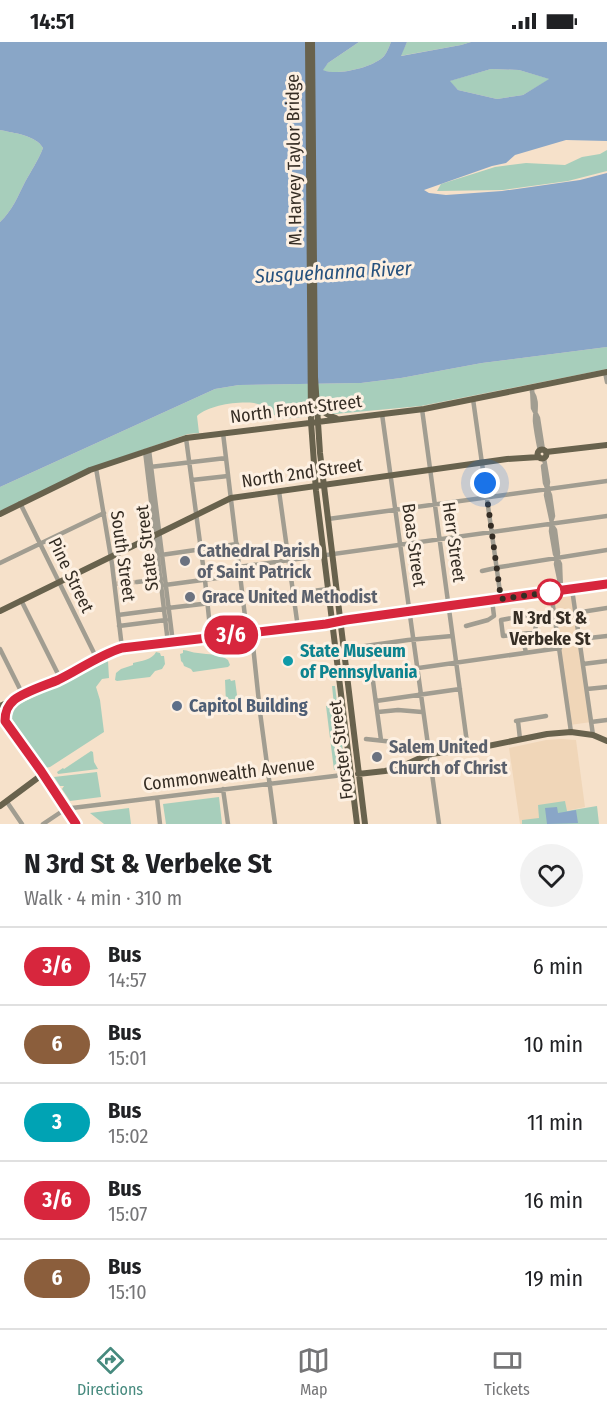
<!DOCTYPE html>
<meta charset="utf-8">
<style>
:root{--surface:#fff;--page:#f2f2f2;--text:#202124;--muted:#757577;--line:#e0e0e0;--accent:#468a7e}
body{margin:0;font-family:"Fira Sans Condensed",sans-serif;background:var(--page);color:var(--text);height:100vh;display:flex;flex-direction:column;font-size:22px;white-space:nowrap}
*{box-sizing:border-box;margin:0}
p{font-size:20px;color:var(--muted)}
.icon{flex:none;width:33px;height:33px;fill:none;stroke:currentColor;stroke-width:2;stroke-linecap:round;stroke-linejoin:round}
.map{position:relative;height:782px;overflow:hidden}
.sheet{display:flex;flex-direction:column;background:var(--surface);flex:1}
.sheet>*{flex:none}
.badge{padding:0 12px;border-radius:20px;font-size:21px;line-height:39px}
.you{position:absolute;width:30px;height:30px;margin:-15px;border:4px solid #fff;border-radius:50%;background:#1a73e8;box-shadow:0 0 0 9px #1a73e833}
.map>.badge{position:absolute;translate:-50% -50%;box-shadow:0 0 0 3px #fff}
.round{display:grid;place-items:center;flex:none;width:63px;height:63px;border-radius:32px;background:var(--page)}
.overview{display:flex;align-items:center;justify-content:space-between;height:102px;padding:0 24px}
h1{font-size:28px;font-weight:700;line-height:45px}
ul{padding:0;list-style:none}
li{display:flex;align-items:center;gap:18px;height:78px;padding:0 24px;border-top:2px solid var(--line)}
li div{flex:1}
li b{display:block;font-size:22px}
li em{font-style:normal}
li .badge{min-width:66px;font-weight:700;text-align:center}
.status{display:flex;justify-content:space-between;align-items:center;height:42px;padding:0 30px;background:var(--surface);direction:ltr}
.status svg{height:16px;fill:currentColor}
.tab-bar{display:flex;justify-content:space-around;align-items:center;height:84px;border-top:2px solid var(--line);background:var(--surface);font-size:16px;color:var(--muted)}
.tab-bar a{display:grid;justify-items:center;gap:3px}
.tab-bar .current{color:var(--accent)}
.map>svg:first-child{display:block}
</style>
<div class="status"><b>14:51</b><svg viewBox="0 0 49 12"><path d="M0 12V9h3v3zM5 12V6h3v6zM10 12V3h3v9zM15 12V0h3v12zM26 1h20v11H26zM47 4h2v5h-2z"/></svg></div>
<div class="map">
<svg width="607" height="782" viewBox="0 0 607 782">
<rect width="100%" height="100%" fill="#f6e1ca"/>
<!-- built -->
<path fill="#f0d6b8" d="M572,547l19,133 -21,3 -19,-133z
M561,697l15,1 9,67 -19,4 -1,-10 -25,23h-20l-11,-76 37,-8z"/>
<!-- green -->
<path fill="#a7cebb" d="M359,0h32c-2,5 -5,13 -9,16 -12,10 -46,18 -60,12l6,-7z
M407,0h64l-10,3 -61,11z
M491,27l28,1 31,9 -27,16 -26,4 -39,-9 -9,-9z
M0,88c13,3 36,5 43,18 -5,13 -12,23 -18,34 -7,14 -13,29 -25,40z
M607,108v21l-39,10 -65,9 -66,1 4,-7 54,-17 31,-4 39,2 17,-8 18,-3z
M607,305v22l-186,37 -140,13 -10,-6 1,-2c-6,-3 -12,-7 -18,-8 -16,-2 -45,2 -57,13l2,17 -11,1 -98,34 -90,43v-24l215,-98 24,-4 122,-2 40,-5 81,-15z
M183,608c5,0 9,3 15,3 11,2 21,0 30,7l2,5 -2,2 -35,5 -2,-3 -7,-3 -1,-3 -2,-2 -1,-7 3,-1z
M156,610l4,1 1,3h3l1,8 -3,5 -7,2 -5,6 -33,4 -2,-1 1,-7 5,-4 12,-4v-2c8,-2 19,-3 23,-11z
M108,619l1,17 -7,1 -6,8 4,13 4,32 -54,35 -5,1 -35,-52 3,-5v-4z
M230,637l1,2 4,-1 4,30h-2l-1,4 -8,1 -2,-12 -1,-23z
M332,644h3l10,82 -11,2 -8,-64 8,-1z
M91,709l2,1 1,10 4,7 -40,5 -1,-2 6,-4 1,1z
M97,730l4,25 -31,4 -8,-12 2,-3h-4l-6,-9z
M219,755l3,27h-56l-3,-20z
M565,759l2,10 30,-5 2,18h-77v-4l17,-2 -1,-13z
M129,766l2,16h-27l-14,-11z"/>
<!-- water -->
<path fill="#89a6c7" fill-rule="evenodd" d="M0,0h359l-31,21 -5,7c13,6 47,-2 59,-12 4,-3 7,-11 9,-16h16l-6,14 60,-11 10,-3h136v99l-41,-1 -51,15 -9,8 -14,3 -68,24 5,3 17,2 56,-4 78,-11 27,-7v174l-125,16 -81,15 -40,5 -122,2 -24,4 -215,98v-265c12,-11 18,-26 25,-40 6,-11 13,-21 18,-34 -7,-13 -30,-15 -43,-18zM491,27l28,1 30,9 -26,16 -26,4 -39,-9 -8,-9z
M557,765l1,6 18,-3 2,13 -31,1 -2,-16z"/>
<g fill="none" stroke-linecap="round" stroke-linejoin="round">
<!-- minor-tunnel -->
<path stroke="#cfbda9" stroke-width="4.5" stroke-dasharray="4.5 2" stroke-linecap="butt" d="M114,542l23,-2"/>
<!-- minor -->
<path stroke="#a19d91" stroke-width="4.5" d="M605,330l2,10
M532,345l1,21 5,10 5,32
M532,350c6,9 3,18 3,29 1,10 3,20 5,30
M473,357l28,200
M382,372l57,410
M223,391l24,200 5,3 8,76 15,112
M186,396l19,142 6,57
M149,408l24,193
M145,409l23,192
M544,416l4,24 -2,13 6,28 -1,8 4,23 5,10 1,26
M543,424l2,17 5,12 3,21 -1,3
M150,425l76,-9
M96,426l16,96 10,84
M192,438l36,-4
M279,449l19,137
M20,461l77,156
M328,477l279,-38
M553,485l2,3 3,23 -2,11 4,19
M161,513l76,-11
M0,521l104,-50
M239,525l368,-51
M482,529l18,-4 107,-17
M137,540l24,-3
M165,543l75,-10
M572,547l21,146
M551,550l20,140
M21,558l39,78
M168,566l161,-19
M575,571l32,-5
M118,573l46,-6
M119,584l47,-6
M466,584l22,-6 6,-4 -2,-16
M522,592l-19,2 -2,-16 33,-6 2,18 -14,2 4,19
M580,597l27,-3
M0,607l23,46
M344,607l64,-9 44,-4
M583,622l24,-3
M372,632l9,66
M348,636l212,-30
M587,647l20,-2
M376,659l84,-12
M378,670l20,-2 24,2
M516,679l30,-5
M518,679l2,18
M591,680l16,-2
M366,697l102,11 -46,-341
M223,747l5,35
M157,756l3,26
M7,760l15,22
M43,782l18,-12 11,-4 279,-34"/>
<!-- major -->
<path stroke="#68624d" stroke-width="6" d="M308,0l3,380 5,69 41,333
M312,0l3,335 5,76 45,371
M317,360c4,9 9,13 19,16
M537.5 412a4.5 4.5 0 1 1 9 0a4.5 4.5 0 1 1-9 0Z
M546,410l61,-7
M0,472l90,-44 96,-32 238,-29 183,-37
M0,569l231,-113 276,-39 32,-2
M0,664l60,-28 37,-19 25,-11 204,-24 20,-4 261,-36
M0,672l27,36 49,74
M5,679l1,-11 7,-9
M358,732l27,-3 13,-3 31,-14 39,-4 79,-16 24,-2 22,3 14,6
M0,764l43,-32"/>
</g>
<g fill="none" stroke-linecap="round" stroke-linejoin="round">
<defs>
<path id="line" d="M76,782l-35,-53 -36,-50c0,-9 2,-15 9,-21 10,-8 32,-15 44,-20 21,-10 41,-25 64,-32l204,-24 20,-4 261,-36"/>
</defs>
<!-- line casing -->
<use href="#line" stroke="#fff" stroke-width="14"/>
<!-- line -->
<use href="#line" stroke="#d7263d" stroke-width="9"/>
<!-- walk -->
<path stroke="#352d24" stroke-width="6" stroke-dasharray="0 10.8" d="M485,441l16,116 49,-7"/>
</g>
<!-- markers -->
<g fill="#6b7280" stroke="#fdf0e2" stroke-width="2">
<circle cx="185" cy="519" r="6"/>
<circle cx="190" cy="555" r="6"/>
<circle cx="377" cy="715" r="6"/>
</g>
<circle fill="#fff" stroke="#d7263d" stroke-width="3" cx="550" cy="550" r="12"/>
<circle fill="#0f9aa8" stroke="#fdf0e2" stroke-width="2" cx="288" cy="619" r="6"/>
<circle fill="#5c6f8a" stroke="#fdf0e2" stroke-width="2" cx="177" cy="664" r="6"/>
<g text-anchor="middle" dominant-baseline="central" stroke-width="6" stroke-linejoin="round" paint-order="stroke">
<!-- street labels -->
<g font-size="18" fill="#352d24" stroke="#fdf0e2">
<text transform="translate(294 118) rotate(-91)">M. Harvey Taylor Bridge</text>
<text transform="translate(296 367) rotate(-7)">North Front Street</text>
<text transform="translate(302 431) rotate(-8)">North 2nd Street</text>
<text transform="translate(454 500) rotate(82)">Herr Street</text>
<text transform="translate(414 503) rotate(82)">Boas Street</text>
<text transform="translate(147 506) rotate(-97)">State Street</text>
<text transform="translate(123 514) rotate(82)">South Street</text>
<text transform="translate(71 533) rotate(64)">Pine Street</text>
<text transform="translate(341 708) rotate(-97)">Forster Street</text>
<text transform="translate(229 732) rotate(-7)">Commonwealth Avenue</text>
</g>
<!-- worship labels -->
<g font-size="18" font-weight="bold" fill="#5b616d" stroke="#fdf0e2" text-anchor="start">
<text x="197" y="509">Cathedral Parish<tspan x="197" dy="21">of Saint Patrick</tspan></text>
<text x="202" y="555">Grace United Methodist</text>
<text x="389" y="705">Salem United<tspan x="389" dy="21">Church of Christ</tspan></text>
</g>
<!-- stop labels -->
<g font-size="18" font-weight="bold" fill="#352d24" stroke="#fdf0e2">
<text x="550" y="576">N 3rd St &amp;<tspan x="550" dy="21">Verbeke St</tspan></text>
</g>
<!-- culture labels -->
<g font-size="18" font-weight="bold" fill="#0d838f" stroke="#fdf0e2" text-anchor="start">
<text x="300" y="609">State Museum<tspan x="300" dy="21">of Pennsylvania</tspan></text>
</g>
<!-- service labels -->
<g font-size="18" font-weight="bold" fill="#4e5e75" stroke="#fdf0e2" text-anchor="start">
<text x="189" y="664">Capitol Building</text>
</g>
<!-- water labels -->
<g font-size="20" font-style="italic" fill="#27527e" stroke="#fdf0e2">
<text transform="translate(333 230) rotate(-3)">Susquehanna River</text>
</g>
</g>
</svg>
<div class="you" style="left:485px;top:441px"></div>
<b class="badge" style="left:231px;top:593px;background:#d7263d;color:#fff">3/6</b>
</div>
<section class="sheet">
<div class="overview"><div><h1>N 3rd St &amp; Verbeke St</h1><p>Walk · 4 min · 310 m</p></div><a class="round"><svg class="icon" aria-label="heart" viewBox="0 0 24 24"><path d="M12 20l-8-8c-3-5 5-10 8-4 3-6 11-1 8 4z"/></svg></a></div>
<ul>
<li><span class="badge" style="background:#d7263d;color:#fff">3/6</span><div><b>Bus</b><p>14:57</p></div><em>6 min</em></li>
<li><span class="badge" style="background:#8b5e3c;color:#fff">6</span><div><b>Bus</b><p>15:01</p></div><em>10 min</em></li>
<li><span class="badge" style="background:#00a3b4;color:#fff">3</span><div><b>Bus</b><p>15:02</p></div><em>11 min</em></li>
<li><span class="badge" style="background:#d7263d;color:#fff">3/6</span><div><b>Bus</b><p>15:07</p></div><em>16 min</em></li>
<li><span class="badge" style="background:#8b5e3c;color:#fff">6</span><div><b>Bus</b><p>15:10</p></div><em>19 min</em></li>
</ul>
</section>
<nav class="tab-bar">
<a class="current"><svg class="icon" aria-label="directions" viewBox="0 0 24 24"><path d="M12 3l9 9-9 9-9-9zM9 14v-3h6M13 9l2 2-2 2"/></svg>Directions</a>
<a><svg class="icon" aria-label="map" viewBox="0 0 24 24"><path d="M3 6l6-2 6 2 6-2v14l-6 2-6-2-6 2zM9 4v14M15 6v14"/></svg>Map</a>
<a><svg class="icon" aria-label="tickets" viewBox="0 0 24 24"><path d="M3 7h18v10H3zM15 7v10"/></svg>Tickets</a>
</nav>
